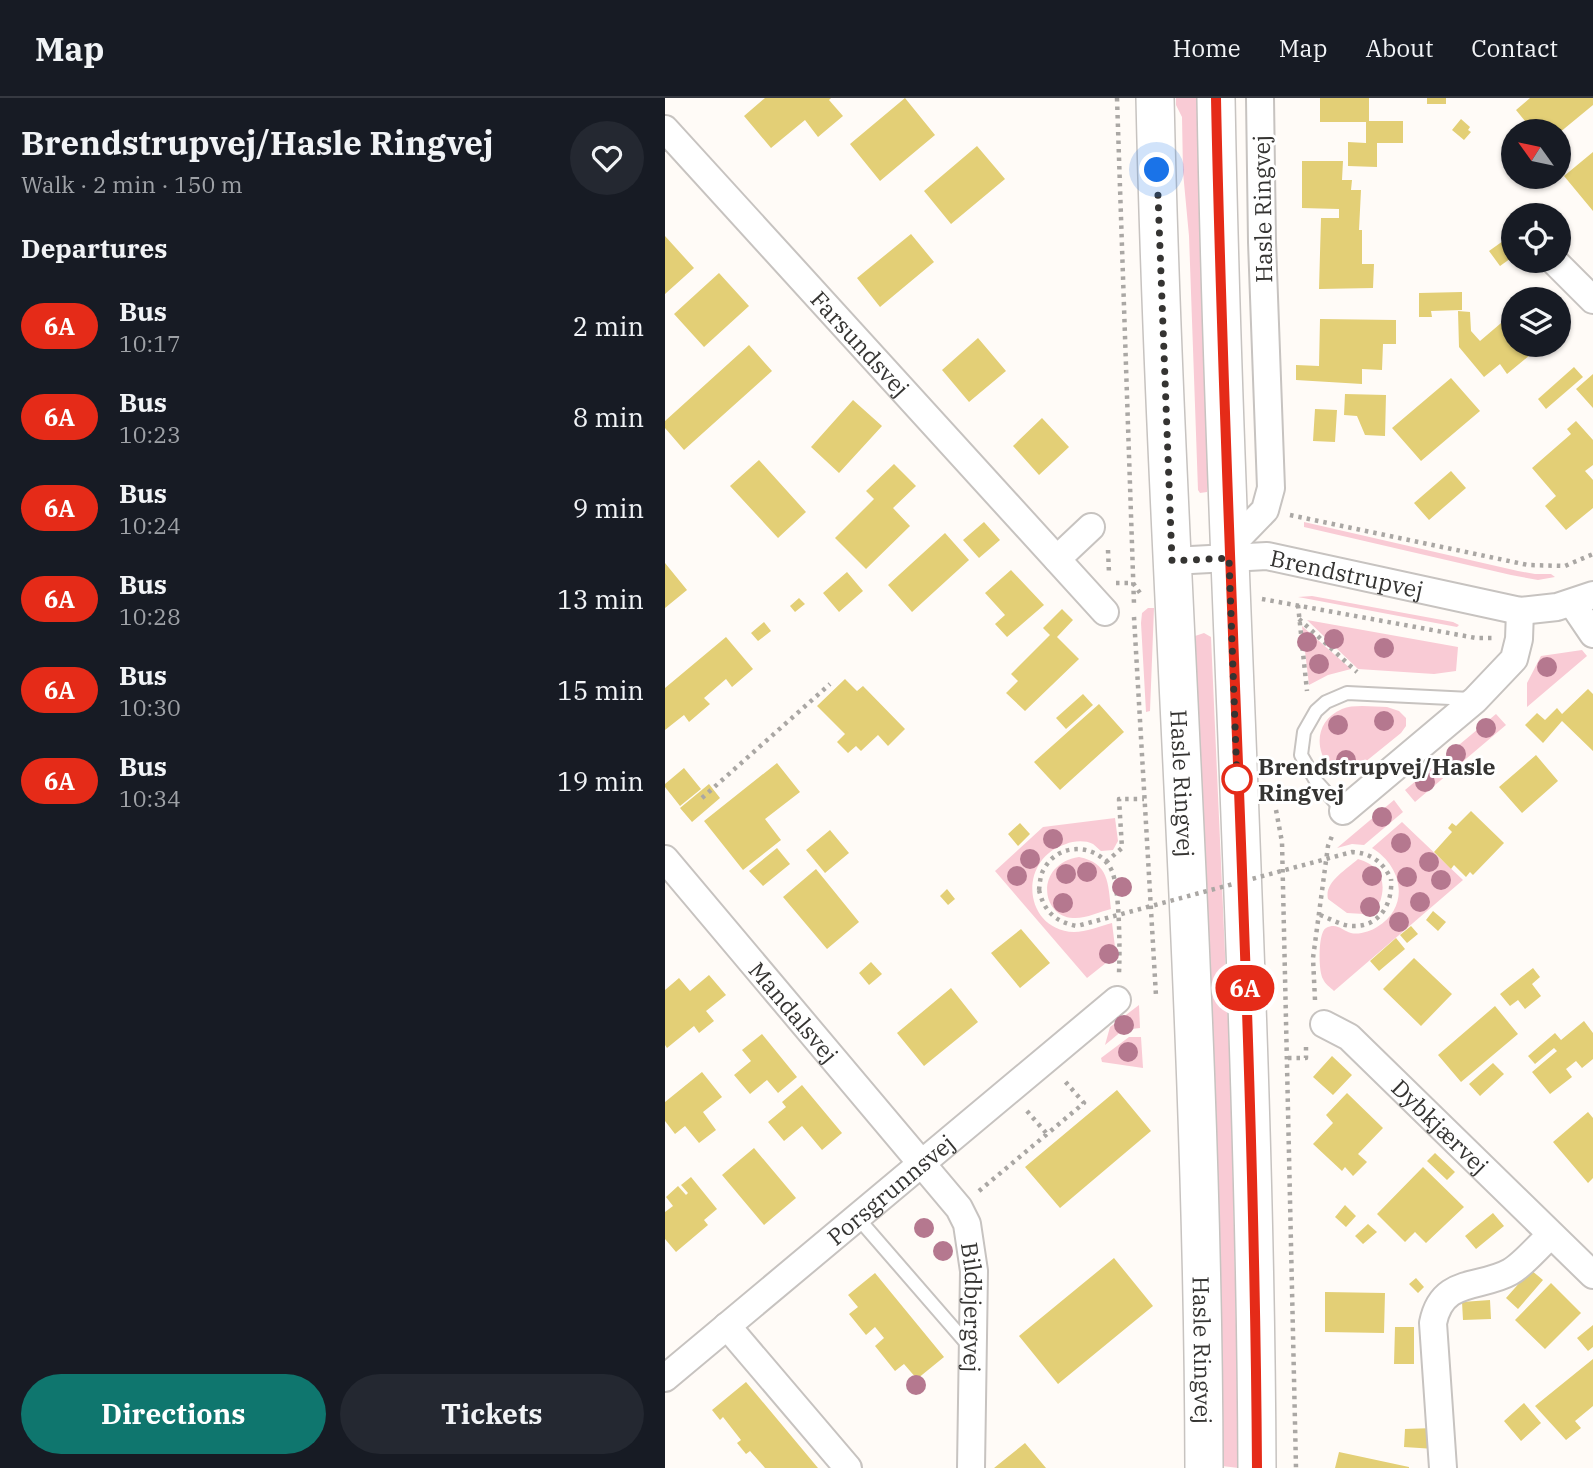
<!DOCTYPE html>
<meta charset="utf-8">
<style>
:root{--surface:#171b24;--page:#242831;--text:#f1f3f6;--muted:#9ea1a6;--line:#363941;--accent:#0f766e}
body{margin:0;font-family:"IBM Plex Serif",serif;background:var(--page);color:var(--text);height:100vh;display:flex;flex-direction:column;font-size:26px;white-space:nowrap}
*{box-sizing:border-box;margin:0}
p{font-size:23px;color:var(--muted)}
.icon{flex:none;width:38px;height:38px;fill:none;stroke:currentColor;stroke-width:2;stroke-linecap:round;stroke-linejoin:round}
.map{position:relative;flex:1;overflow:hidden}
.sheet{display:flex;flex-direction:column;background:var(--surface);width:665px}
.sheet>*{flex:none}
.badge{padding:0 14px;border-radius:23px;font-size:24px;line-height:46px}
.needle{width:46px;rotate:303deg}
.buttons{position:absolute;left:836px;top:21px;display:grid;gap:14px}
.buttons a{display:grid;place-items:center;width:70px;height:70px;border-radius:50%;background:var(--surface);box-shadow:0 2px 5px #0004;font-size:35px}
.you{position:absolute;width:35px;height:35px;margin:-18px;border:5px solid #fff;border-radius:50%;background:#1a73e8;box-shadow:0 0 0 10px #1a73e833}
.map>.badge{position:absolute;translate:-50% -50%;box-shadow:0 0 0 4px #fff}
h2{padding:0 21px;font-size:26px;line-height:63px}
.round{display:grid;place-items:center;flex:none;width:74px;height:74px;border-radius:37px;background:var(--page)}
.headline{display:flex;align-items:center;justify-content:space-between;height:119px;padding:0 21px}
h1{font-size:33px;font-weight:700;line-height:52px}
.action{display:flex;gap:14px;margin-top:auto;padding:14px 21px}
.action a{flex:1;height:80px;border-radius:42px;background:var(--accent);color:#fff;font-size:28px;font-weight:700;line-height:80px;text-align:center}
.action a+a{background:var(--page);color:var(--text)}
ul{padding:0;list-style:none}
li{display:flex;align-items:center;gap:21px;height:91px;padding:0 21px}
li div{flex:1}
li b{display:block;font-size:26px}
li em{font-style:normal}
li .badge{min-width:77px;font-weight:700;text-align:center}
header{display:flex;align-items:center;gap:42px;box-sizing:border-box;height:98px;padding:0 35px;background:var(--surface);border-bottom:2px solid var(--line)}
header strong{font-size:33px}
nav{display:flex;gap:38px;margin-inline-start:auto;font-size:24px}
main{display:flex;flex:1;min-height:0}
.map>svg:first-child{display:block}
</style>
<header>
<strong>Map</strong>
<nav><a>Home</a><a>Map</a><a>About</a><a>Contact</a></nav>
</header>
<main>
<section class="sheet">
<div class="headline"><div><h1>Brendstrupvej/Hasle Ringvej</h1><p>Walk · 2 min · 150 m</p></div><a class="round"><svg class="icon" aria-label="heart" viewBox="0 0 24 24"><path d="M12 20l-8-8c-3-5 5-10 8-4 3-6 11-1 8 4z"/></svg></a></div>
<h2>Departures</h2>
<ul>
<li><span class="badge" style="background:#e52b18;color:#fff">6A</span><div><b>Bus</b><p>10:17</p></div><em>2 min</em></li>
<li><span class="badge" style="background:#e52b18;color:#fff">6A</span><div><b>Bus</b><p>10:23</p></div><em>8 min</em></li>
<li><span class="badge" style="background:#e52b18;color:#fff">6A</span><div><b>Bus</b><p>10:24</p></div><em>9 min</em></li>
<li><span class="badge" style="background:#e52b18;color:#fff">6A</span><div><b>Bus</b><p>10:28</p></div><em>13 min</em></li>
<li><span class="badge" style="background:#e52b18;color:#fff">6A</span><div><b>Bus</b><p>10:30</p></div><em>15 min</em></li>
<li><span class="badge" style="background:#e52b18;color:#fff">6A</span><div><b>Bus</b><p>10:34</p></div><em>19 min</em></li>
</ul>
<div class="action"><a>Directions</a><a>Tickets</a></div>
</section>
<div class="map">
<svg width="928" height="1370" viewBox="0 0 928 1370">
<rect width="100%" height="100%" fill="#fffbf7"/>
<!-- green -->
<path fill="#f9cbd5" d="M511,0h21l11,387 -1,7 -7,1 -2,-3 -9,-254 -6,-64 -1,-55 -6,-12z
M639,424l214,49 17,3h16l4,3 -17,3 -27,-5 -207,-48z
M647,498l141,26 6,3 -2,2 -159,-30z
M483,510h6l-4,103 -4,1 -5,-89 1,-10z
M642,522l151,27 -2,24 -22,3 -76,-5z
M637,528l49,43 -23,6 -19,10z
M539,535l7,4 20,452 8,379 -17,-2 -30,-819 3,-11z
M917,552l5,6 -60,51v-24l14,-27z
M722,609l12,4 7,7v8l-5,7 -47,38 -14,4c-26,-15 -29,-53 2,-66 12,-5 32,-2 45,-2z
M831,616l10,11 -91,77 -10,-12z
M729,702l9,12 -39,33 -12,-1 -15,4z
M450,720l3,23 -5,9 -12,1c-3,-2 -5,-5 -8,-7 -8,-4 -20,-3 -27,0 -49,15 -43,86 8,88 12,0 26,-6 38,-9l4,32 -29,23 -92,-107 48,-44z
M737,724l61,58 -129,111c-4,-4 -9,-7 -11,-12 -5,-8 -5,-47 3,-51 11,-6 17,3 25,5 8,2 20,-2 26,-6 34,-21 25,-61 -5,-79z
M414,759c30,6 29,26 32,52 -12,3 -26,10 -38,9 -33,-2 -38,-54 6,-61z
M693,761c22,6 29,22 22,43l-16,12 -17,-1 -19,-14c-4,-17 18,-29 30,-40z
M474,907l1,23 -17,2 -18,15 5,-18z
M464,939h12l2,31 -41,-6 -1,-4z"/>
<!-- building -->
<path fill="#e3cf76" d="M100,0h66l-2,2 14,16 -25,21 -13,-17 -34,28 -27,-32z
M240,0l30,37 -55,46 -30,-37z
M655,0h49v23h34v22h-26v24l-29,-1v-24l18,1v-21h-46z
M762,0h19v6h-19z
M865,0h63v7l-34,28 -26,-2 -17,-21z
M796,21l9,8 -2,3 3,2 -7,8 -12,-10z
M312,48l28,33 -54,45 -27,-33z
M928,54v59l-29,-35z
M637,63h41l-1,19h10l-1,10h10l-2,40h3v34h12l-1,24 -54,1 2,-71h18v-9l-37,-1z
M246,136l23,28 -54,45 -23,-29z
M0,138l29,32 -29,26z
M838,143l11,15 -14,10 -11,-15z
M54,175l30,33 -45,41 -30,-33z
M797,194v18l-31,1 1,6h-13v-24z
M873,194l6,7h-15z
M793,213l12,1 1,19 9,10 34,-29v33h28l-35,29 -7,-10 -16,13 -25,-30z
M655,221l76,1v24h-13l-1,26 -20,-1v15l-66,-4v-15l23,1z
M313,240l28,33 -37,31 -27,-32z
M84,247l23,26 -88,79 -19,-22v-7z
M909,269l9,10 -37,32 -8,-10z
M928,276v34l-17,-19z
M786,280l29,33 -59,50 -29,-33z
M680,296l41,1 -1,41 -20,-1 -8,-19 -13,-1z
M188,302l29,26 -43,47 -28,-26z
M650,311l22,1 -2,32 -22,-1z
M377,320l27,29 -30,28 -26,-29z
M911,323l17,19v25l-8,6 8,9v28l-27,22 -21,-24 11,-10 -24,-28 39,-34 -4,-5z
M94,362l47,52 -28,26 -48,-52z
M229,366l22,22 -23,22 17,18 -44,43 -31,-31 39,-39 -8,-8z
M786,373l15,17 -37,32 -15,-17z
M319,424l16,18 -21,18 -16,-18z
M280,435l24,27 -57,52 -24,-27z
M0,465l22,27 -22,18z
M346,472l33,35 -37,32 -12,-13 10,-9 -20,-22z
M182,474l16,19 -24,21 -16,-19z
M134,500l6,6 -10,8 -5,-6z
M397,511l11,11 -16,17 22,22 -54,52 -19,-18 12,-12 -7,-7 39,-39 -7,-7z
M99,524l7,9 -13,10 -7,-8z
M61,539l27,32 -21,18 -6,-8 -22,19 6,6 -21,18 -5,-7 -19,15v-42z
M180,581l12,12 6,-5 42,43 -17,17 -10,-11 -17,16 -5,-5 -8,7 -11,-11 8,-8 -28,-28z
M923,591l5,5v57l-31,-30 -19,22 -18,-18 12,-12 8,7 12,-12 5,6z
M418,596l10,11 -27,24 -10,-11z
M434,606l25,28 -64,58 -26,-28z
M871,657l22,26 -36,32 -23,-26z
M112,665l23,29 -35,27 16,21 -38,30 -39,-49z
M19,670l17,21 -21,17 -15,-19v-3z
M44,686l11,14 -28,24 -12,-14z
M806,713l33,32 -31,32 -3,-3 -4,5 -12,-12 -3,4 -17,-17 18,-20 -4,-4 4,-5 4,3z
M355,725l10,11 -12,12 -10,-12z
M165,732l19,23 -24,20 -19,-23z
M112,750l13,16 -27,22 -14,-15z
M151,771l43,53 -32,27 -44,-52z
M282,791l8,10 -7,6 -8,-9z
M768,813l13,11 -8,9 -12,-11z
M746,828l7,8 -11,9 -7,-8z
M356,831l29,34 -30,25 -29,-35z
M731,840l9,11 -26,22 -9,-10z
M749,860l38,36 -31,32 -38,-37z
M206,864l11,12 -13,11 -10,-12z
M868,870l7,9 -8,7 9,12 -16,13 -7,-9 -8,6 -10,-12z
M44,877l17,20 -20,16 8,10 -15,12 -5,-7 -27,22 -2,-3v-55l14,-12 11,13z
M286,890l27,34 -54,44 -27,-33z
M830,908l23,28 -57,48 -23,-27z
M919,923l9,12v26l-11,9 -6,-7 -10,8 6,8 -22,17 -18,-22 25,-21 -3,-3 -19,16 -7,-8 27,-23 6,7z
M97,936l35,43 -19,16 -11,-13 -17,14 -16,-19 17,-14 -9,-11z
M667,958l20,19 -19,20 -20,-18z
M828,965l11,11 -24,22 -11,-12z
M37,974l20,25 -19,15 13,18 -17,13 -14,-17 -10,8 -10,-13v-19z
M137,987l40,48 -20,17 -20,-24 -18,15 -16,-19 18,-15 -4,-5z
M452,992l34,41 -91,77 -35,-41z
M682,995l36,35 -25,26 9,8 -14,14 -8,-9 -3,4 -29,-27 20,-21 -7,-8z
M923,1014l5,6v60l-5,5 -35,-41z
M89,1050l42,50 -32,27 -42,-50z
M770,1055l20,19 -8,8 -20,-19z
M758,1069l41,40 -38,36 -11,-11 -10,10 -28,-28z
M26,1079l26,32 -13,11 4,5 -32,27 -11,-13v-27l8,-6 -7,-9 12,-11 8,9 2,-2 -7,-8z
M680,1107l11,11 -10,11 -11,-10z
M828,1115l11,13 -28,23 -11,-13z
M703,1126l9,8 -14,12 -8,-8z
M449,1160l39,48 -95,78 -39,-48z
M866,1172l12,10 -25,29 -12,-11z
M210,1175l69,84 -27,22 -13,-15 -9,7 -20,-25 9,-8 -9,-11 -9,8 -17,-21 9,-7 -10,-12z
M751,1180l8,9 -6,6 -9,-9z
M886,1185l30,30 -36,36 -30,-29z
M660,1194l60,1 -1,40 -59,-1z
M825,1202l1,19 -28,1 -1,-18z
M928,1227v22l-5,4 -11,-13z
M730,1229h19v37h-20z
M928,1261v47l-18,15 6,7 -15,12 -31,-34z
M81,1284l72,86h-53l-15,-17 -4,3 -9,-11 4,-3 -18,-23 -3,3 -8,-10z
M859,1305l17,20 -20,18 -17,-20z
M769,1330l1,21 -31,-2 1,-18z
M360,1345l21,25h-52z
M674,1354l70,15v1h-74z"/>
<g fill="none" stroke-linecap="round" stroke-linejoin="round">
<defs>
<path id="service" d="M678,713l-27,-30 -15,-26 3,-23 12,-21 10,-9 21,-9 124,6
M192,1119l112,129"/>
<g id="minor">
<path id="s1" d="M0,31l440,483"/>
<path d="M889,163l39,39"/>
<path d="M564,458l5,-14 31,-32 6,-22 -9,-246 -2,-144"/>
<path d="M392,461l34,-32"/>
<path id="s2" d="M507,463l95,-5 253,55 37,-4 36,-12"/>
<path d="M907,505l21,31"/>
<path d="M678,713l132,-111 39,-41 5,-20 1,-28"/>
<path id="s3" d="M0,761l294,349 8,16 7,47 -3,197"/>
<path id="s4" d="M659,926l25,13 244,238"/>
<path d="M62,1228l121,142"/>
<path id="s5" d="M0,1280l452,-378"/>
<path d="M778,1370l-10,-145c9,-46 47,-34 77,-51 13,-7 29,-27 41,-37"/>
</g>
<g id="secondary">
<path id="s6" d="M490,0c10,457 48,913 49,1370"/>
<path d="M551,0c8,457 39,913 41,1370"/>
</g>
</defs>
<!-- service casing -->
<use href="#service" stroke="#c7c3c0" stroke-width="16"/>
<!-- minor casing -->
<use href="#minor" stroke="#c7c3c0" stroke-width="30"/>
<!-- secondary casing -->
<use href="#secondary" stroke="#c7c3c0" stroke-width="40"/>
<!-- path -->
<path stroke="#aaa7a4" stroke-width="4.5" stroke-dasharray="3.5 5" stroke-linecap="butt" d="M452,0l17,506
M625,417l238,50 37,1 28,-12
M443,452l1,23
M451,485h17l7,10
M597,501l214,39h16
M633,507l9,86
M469,519l22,379
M634,521l58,53
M37,700l128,-114
M611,712l6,32 14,626
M441,764l16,-14 -3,-49h25
M374,792c1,-7 1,-15 5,-21 14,-27 53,-26 67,0 9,16 9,84 8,104
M655,817c11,4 22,11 33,11 27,1 40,-23 38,-47
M650,902l-2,-42 15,-112 4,-10
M623,960h18v-12
M362,1013l20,23
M314,1093l105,-88 -21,-24"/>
<!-- service -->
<use href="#service" stroke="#fff" stroke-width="12"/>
<!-- minor -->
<use href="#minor" stroke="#fff" stroke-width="26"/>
<!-- secondary -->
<use href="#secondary" stroke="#fff" stroke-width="37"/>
<!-- path-bridge -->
<path stroke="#aaa7a4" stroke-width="4.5" stroke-dasharray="3.5 5" stroke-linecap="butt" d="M374,792c5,21 16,32 38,36l275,-74c19,1 31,10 39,27"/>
</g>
<!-- trees -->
<g fill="#b5788f">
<circle cx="669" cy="541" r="10"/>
<circle cx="642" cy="544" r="10"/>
<circle cx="719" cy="550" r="10"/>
<circle cx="654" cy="566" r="10"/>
<circle cx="882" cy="569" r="10"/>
<circle cx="719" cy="623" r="10"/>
<circle cx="673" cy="627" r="10"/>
<circle cx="821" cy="630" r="10"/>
<circle cx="791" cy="656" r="10"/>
<circle cx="681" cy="662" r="10"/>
<circle cx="760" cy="684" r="10"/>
<circle cx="717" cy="719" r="10"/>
<circle cx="388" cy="741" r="10"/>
<circle cx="736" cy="745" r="10"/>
<circle cx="365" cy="761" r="10"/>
<circle cx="764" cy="764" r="10"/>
<circle cx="422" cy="774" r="10"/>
<circle cx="401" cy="776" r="10"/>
<circle cx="352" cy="778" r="10"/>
<circle cx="707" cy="778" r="10"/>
<circle cx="742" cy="779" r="10"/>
<circle cx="776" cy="782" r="10"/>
<circle cx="457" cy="789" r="10"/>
<circle cx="755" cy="804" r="10"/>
<circle cx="398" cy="805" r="10"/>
<circle cx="705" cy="809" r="10"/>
<circle cx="734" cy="824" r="10"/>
<circle cx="444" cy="856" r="10"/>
<circle cx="459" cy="927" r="10"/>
<circle cx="463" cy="954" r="10"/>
<circle cx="259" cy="1130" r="10"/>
<circle cx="278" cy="1153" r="10"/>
<circle cx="251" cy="1287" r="10"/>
</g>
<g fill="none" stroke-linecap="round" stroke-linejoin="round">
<defs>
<path id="line" d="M551,0c9,457 38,913 41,1370"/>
</defs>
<!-- line casing -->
<use href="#line" stroke="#fff" stroke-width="16"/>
<!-- line -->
<use href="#line" stroke="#e52b18" stroke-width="10"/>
<!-- walk -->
<path stroke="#353432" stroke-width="7" stroke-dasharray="0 12.6" d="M492,72l15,391 57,-3 8,221"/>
</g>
<!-- markers -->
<circle fill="#fff" stroke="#e52b18" stroke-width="3.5" cx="572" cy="681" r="14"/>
<g text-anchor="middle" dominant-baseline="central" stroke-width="6" stroke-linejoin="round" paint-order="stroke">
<!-- street labels -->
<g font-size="23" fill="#353432" stroke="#fff">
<text transform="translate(597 111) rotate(-91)">Hasle Ringvej</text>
<text stroke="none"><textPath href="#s1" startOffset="290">Farsundsvej</textPath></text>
<text stroke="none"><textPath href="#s2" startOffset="177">Brendstrupvej</textPath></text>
<text stroke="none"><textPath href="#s6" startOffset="686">Hasle Ringvej</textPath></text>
<text stroke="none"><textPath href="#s3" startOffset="200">Mandalsvej</textPath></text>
<text stroke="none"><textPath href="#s4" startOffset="156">Dybkjærvej</textPath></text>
<text stroke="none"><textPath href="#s5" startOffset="294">Porsgrunnsvej</textPath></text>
<text stroke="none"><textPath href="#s3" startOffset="558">Bildbjergvej</textPath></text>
<text stroke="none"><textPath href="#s6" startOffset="1253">Hasle Ringvej</textPath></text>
</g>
<!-- stop labels -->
<g font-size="23" font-weight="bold" fill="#353432" stroke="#fff" text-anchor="start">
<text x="593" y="668">Brendstrupvej/Hasle<tspan x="593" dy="26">Ringvej</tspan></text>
</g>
</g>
</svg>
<div class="buttons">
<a><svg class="needle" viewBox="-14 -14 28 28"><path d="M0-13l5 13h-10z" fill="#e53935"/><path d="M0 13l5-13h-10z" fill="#9ea1a6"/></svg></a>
<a><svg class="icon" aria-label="locate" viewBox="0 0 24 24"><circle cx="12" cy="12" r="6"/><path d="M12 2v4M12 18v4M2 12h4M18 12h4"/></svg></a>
<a><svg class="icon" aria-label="layers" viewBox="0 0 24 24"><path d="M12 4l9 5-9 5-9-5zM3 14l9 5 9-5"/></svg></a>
</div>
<div class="you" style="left:492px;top:72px"></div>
<b class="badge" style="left:580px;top:890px;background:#e52b18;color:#fff">6A</b>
</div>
</main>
